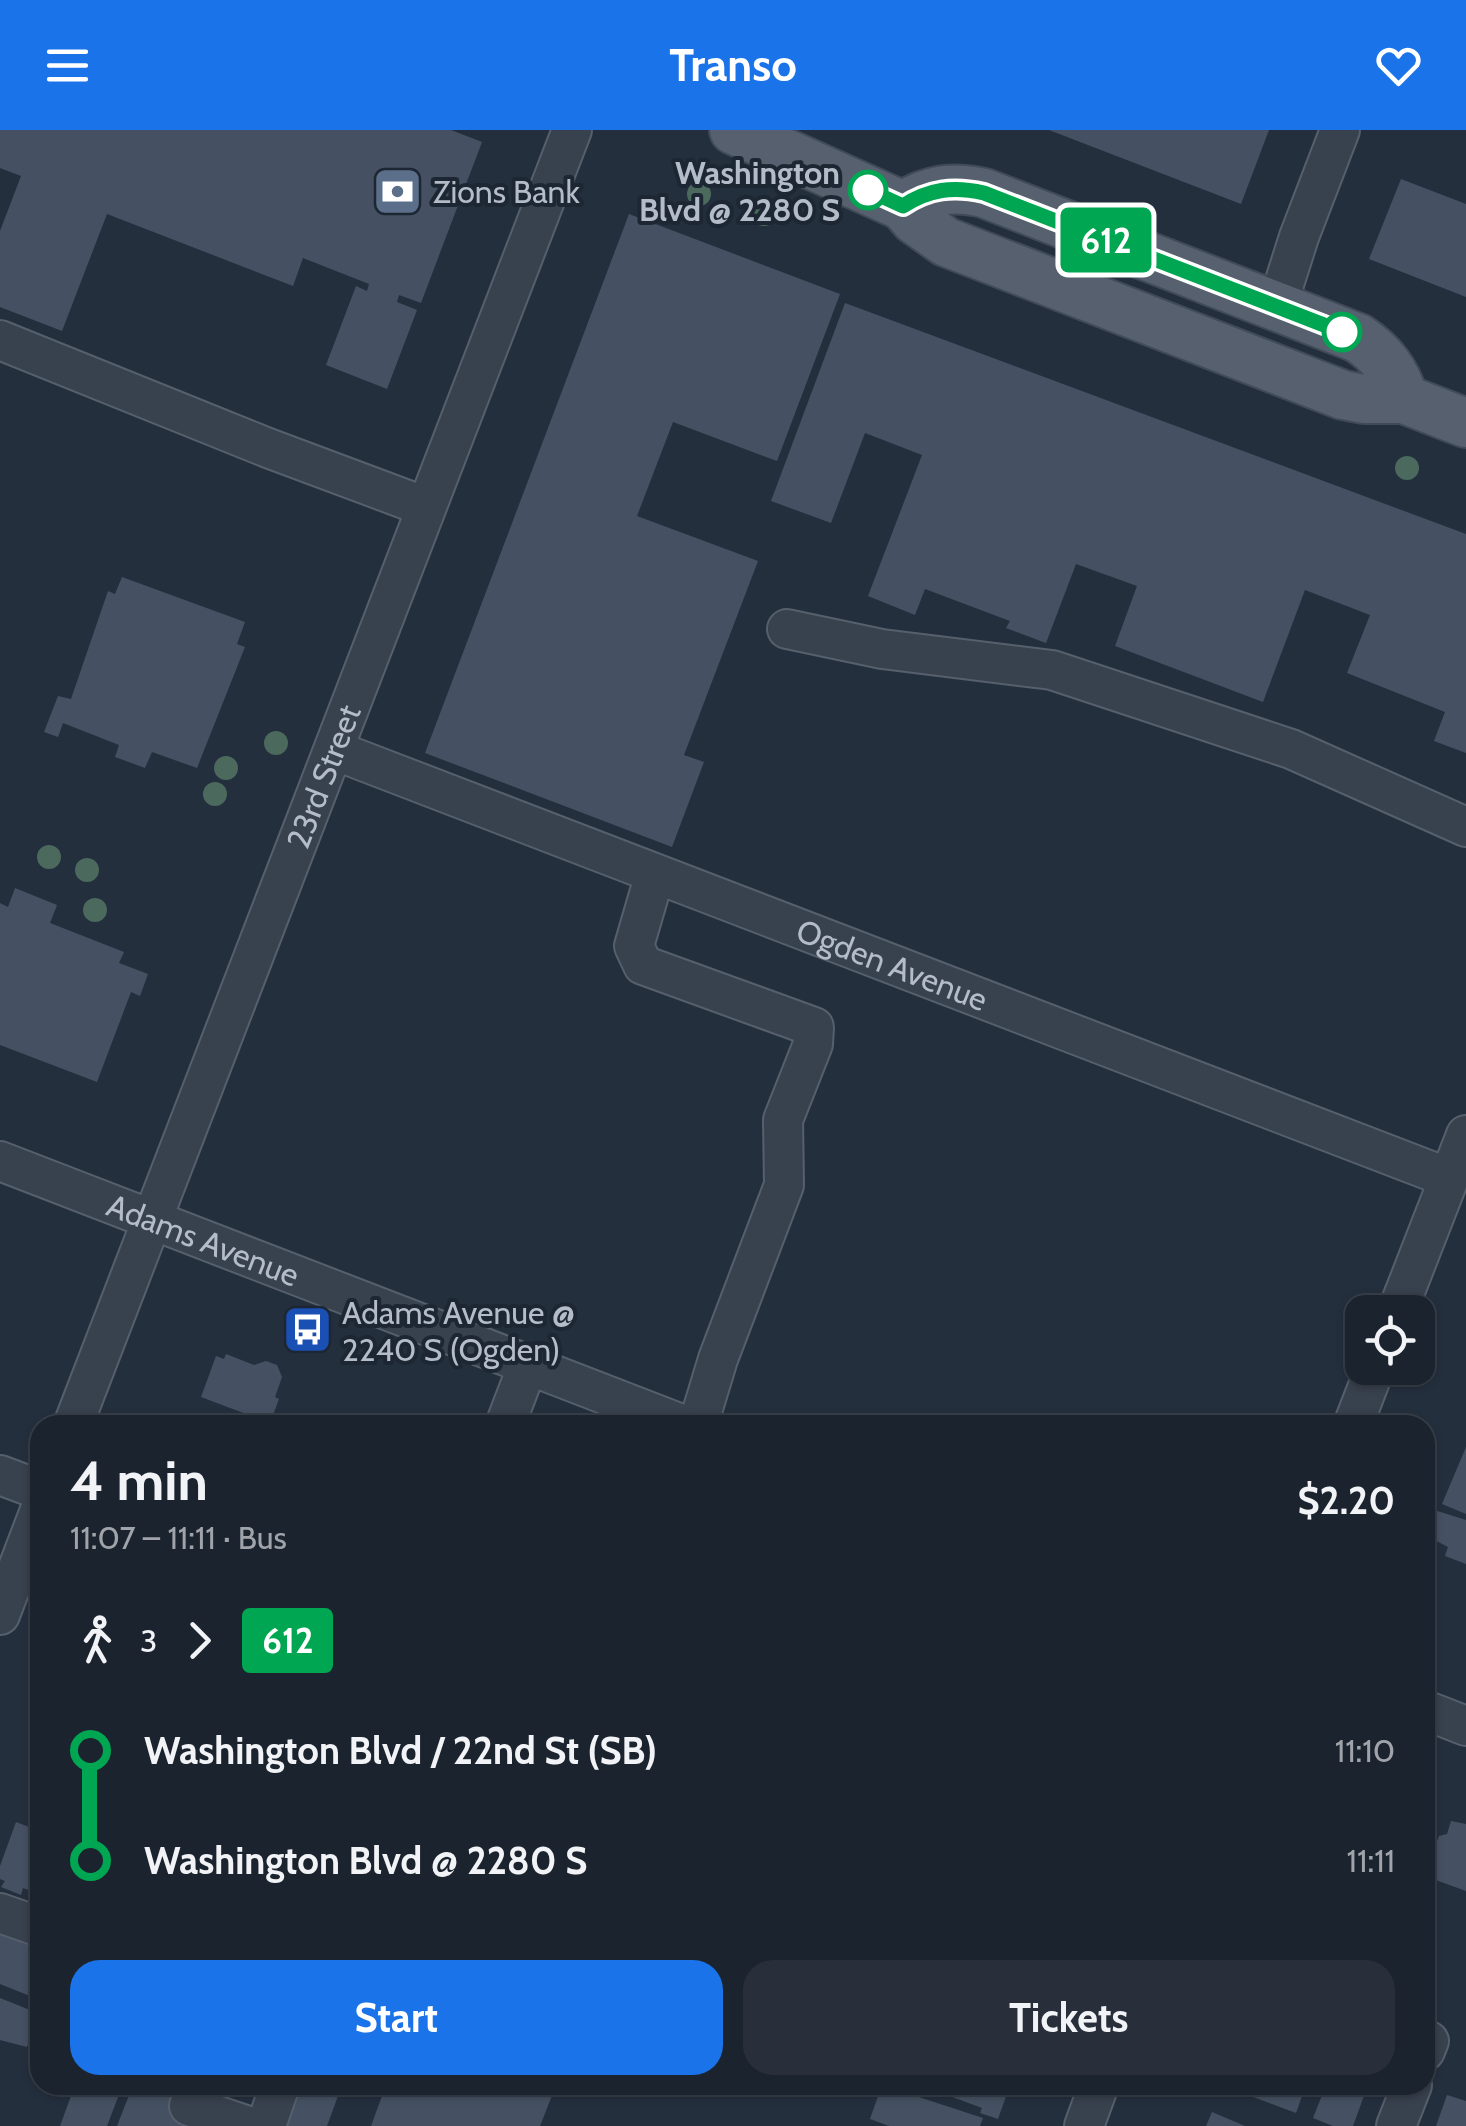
<!DOCTYPE html>
<meta charset="utf-8">
<style>
:root{--surface:#1b232e;--page:#282f3a;--text:#f1f3f6;--muted:#a0a4aa;--line:#39404a;--accent:#1a73e8}
body{margin:0;font-family:Cabin,sans-serif;background:var(--page);color:var(--text);height:100vh;display:flex;flex-direction:column;font-size:38px;white-space:nowrap}
*{box-sizing:border-box;margin:0}
p{font-size:32px;color:var(--muted)}
.icon{flex:none;width:55px;height:55px;fill:none;stroke:currentColor;stroke-width:2;stroke-linecap:round;stroke-linejoin:round}
.map{position:relative;flex:1;overflow:hidden}
.sheet{position:absolute;left:30px;top:1285px;width:1405px;height:680px;display:flex;flex-direction:column;background:var(--surface);border-radius:30px;box-shadow:0 2px 8px #0004,0 0 0 2px var(--line)}
.sheet>*{flex:none}
.badge{padding:0 20px;border-radius:8px;font-size:35px;line-height:65px}
.tools{position:absolute;left:1345px;top:1165px;display:grid;gap:20px}
.tools a{display:grid;place-items:center;width:90px;height:90px;border-radius:20px;background:var(--surface);box-shadow:0 2px 8px #0004,0 0 0 2px var(--line);font-size:50px}
.map>.badge{position:absolute;translate:-50% -50%;box-shadow:0 0 0 5px #fff}
.legs{display:flex;align-items:center;gap:15px;height:110px;padding:0 40px;font-size:32px}
.legs p{margin-inline-start:auto}
.summary{display:flex;align-items:center;justify-content:space-between;height:170px;padding:0 40px}
h1{font-size:55px;font-weight:700;line-height:75px}
.button{display:flex;gap:20px;margin-top:auto;padding:20px 40px}
.button a{flex:1;height:115px;border-radius:30px;background:var(--accent);color:#fff;font-size:40px;font-weight:700;line-height:115px;text-align:center}
.button a+a{background:var(--page);color:var(--text)}
ul{padding:0 40px;list-style:none}
li{display:flex;align-items:center;gap:35px;height:110px;font-size:38px}
li i{display:grid;place-items:center;width:15px;height:100%;margin:0 12px;background:currentColor}
li i::after{content:'';width:25px;height:25px;margin:-12px;border:8px solid;border-radius:50%;background:var(--surface)}
li p{margin-inline-start:auto}
li:first-child i{background:linear-gradient(#0000 50%,currentColor 0)}
li:last-child i{background:linear-gradient(currentColor 50%,#0000 0)}
header{display:flex;justify-content:space-between;align-items:center;height:130px;padding:0 40px;background:var(--accent);color:#fff;font-size:45px;font-weight:700}
.map>svg:first-child{display:block}
</style>
<header><svg class="icon" aria-label="menu" viewBox="0 0 24 24"><path d="M4 6h16M4 12h16M4 18h16"/></svg>Transo<svg class="icon" aria-label="heart" viewBox="0 0 24 24"><path d="M12 20l-8-8c-3-5 5-10 8-4 3-6 11-1 8 4z"/></svg></header>
<div class="map">
<svg width="1466" height="1996" viewBox="0 0 1466 1996">
<rect width="100%" height="100%" fill="#242f3e"/>
<!-- building -->
<path fill="#455162" d="M0,0h451l31,12 -61,161 -22,-8 -2,7 20,8 -30,79 -61,-24 30,-79 11,5 2,-7 -66,-26 -10,28 -186,-72 -45,117 -62,-24v-76l21,-55 -21,-8z
M1049,0h220l-28,74z
M1401,49l65,25v93l-97,-38z
M629,84l211,80 -63,167 -104,-39 -36,94 121,45 -74,194 20,7 -32,85 -247,-94z
M845,173l621,231v219l-32,-12 11,-29 -98,-39 23,-58 -65,-25 -42,112 -148,-56 22,-60 -61,-22 -30,79 -40,-15 4,-7 -85,-32 -10,26 -47,-19 54,-141 -57,-22 -34,90 -60,-22z
M122,447l123,45 -8,22 8,3 -48,121 -45,-16 -7,16 -30,-11 4,-12 -56,-22 -5,14 -14,-5 14,-36 13,3 37,-108 7,3z
M15,758l42,17 -7,18 74,29 -5,11 29,11 -8,22 -9,-4 -34,90 -97,-37v-142l8,4z
M226,1224l28,11 12,-4 11,4 5,12 -7,20 4,2 -9,24 -69,-26 15,-41 8,3z
M1466,1317v67l-24,-10z
M1431,1379l35,11v44l-21,-8 3,-9 -23,-12z
M1451,1691l15,3v67l-33,-12 3,-9 -9,-3 12,-31 8,-2z
M16,1692l24,9v63l-17,-6 -2,7 -20,-8 4,-6 -5,-2v-13z
M0,1797l40,15v58l-40,-16z
M0,1868l40,16 -13,33 -27,-7z
M75,1955h27l18,7 -13,34h-47z
M133,1955h49l-12,30 28,11h-81z
M293,1955h49l-15,41h-50z
M386,1955h72l32,12 5,-12 60,3 -15,38h-169z
M882,1955l101,33 -3,8h-91l-19,-7z
M920,1955h90l-12,34 -18,-6 2,-5z
M1234,1955h72l-10,28 -64,-24z
M1326,1955h18l21,8 -12,33h-20l-20,-8z
M1447,1965l19,6v25h-30z
M1212,1982l33,14h-39z"/>
<g fill="none" stroke-linecap="round" stroke-linejoin="round">
<defs>
<g id="minor">
<path d="M1277,176l22,-69 41,-107"/>
<path d="M0,210l268,108 158,59"/>
<path d="M787,499l95,20 170,21 239,79 175,78"/>
<path id="s1" d="M334,620l1115,428"/>
<path d="M655,744l-21,72 9,19 171,62 -1,17 -30,76 1,65 -66,174 -20,66"/>
<path id="s2" d="M0,1031l684,264"/>
<path d="M1397,1182l69,-177"/>
<path id="s3" d="M73,1295l499,-1295"/>
<path d="M505,1295l23,-60"/>
<path d="M1353,1295l22,-57"/>
<path d="M0,1345l40,15"/>
<path d="M0,1485l40,-105"/>
<path d="M1425,1580l41,16"/>
<path d="M0,1783l40,14"/>
<path d="M1425,1921l4,-10"/>
<path d="M197,1955l-8,21 59,20"/>
<path d="M266,1996l14,-41"/>
<path d="M1084,1996l15,-41"/>
<path d="M1396,1996l16,-41"/>
</g>
<path id="major" d="M734,0l169,76 12,14 31,22 397,153 21,4h40l62,24
M903,76c26,-17 50,-20 81,-13l374,145c24,16 38,34 46,61"/>
</defs>
<!-- minor casing -->
<use href="#minor" stroke="#565f6c" stroke-width="42"/>
<!-- major casing -->
<use href="#major" stroke="#414a57" stroke-width="52"/>
<!-- minor -->
<use href="#minor" stroke="#38414e" stroke-width="38"/>
<!-- major -->
<use href="#major" stroke="#56606e" stroke-width="48"/>
</g>
<!-- trees -->
<g fill="#4b6a5d">
<circle cx="699" cy="64" r="12"/>
<circle cx="764" cy="84" r="12"/>
<circle cx="1407" cy="338" r="12"/>
<circle cx="276" cy="613" r="12"/>
<circle cx="226" cy="638" r="12"/>
<circle cx="215" cy="664" r="12"/>
<circle cx="49" cy="727" r="12"/>
<circle cx="87" cy="740" r="12"/>
<circle cx="95" cy="780" r="12"/>
</g>
<g fill="none" stroke-linecap="round" stroke-linejoin="round">
<defs>
<path id="line-1" d="M868,60l35,16c26,-17 50,-20 81,-13l358,139"/>
</defs>
<!-- line-1 casing -->
<use href="#line-1" stroke="#fff" stroke-width="22"/>
<!-- line-1 -->
<use href="#line-1" stroke="#00a651" stroke-width="15"/>
</g>
<!-- icons -->
<defs>
<symbol id="bank-square" viewBox="-11 -11 22 22"><rect x="-9" y="-9" width="18" height="18" rx="4" fill="#5c6f8a" stroke="#1d2633"/><path d="M-6-4H6V4H-6ZM0-2.3a2.3 2.3 0 1 0 0 4.6a2.3 2.3 0 1 0 0-4.6Z" fill="#fff"/></symbol>
<symbol id="bus-square" viewBox="-11 -11 22 22"><rect x="-9" y="-9" width="18" height="18" rx="4" fill="#1a4fb4" stroke="#1d2633"/><path d="M-5-6H5V4H4V6H2V4H-2V6H-4V4H-5ZM-3.5-4V0h7V-4ZM-3.5 1.2v1.5H-2V1.2ZM2 1.2v1.5H3.5V1.2Z" fill="#fff"/></symbol>
</defs>
<g fill-rule="evenodd">
<use href="#bank-square" x="370" y="34" width="55" height="55"/>
<use href="#bus-square" x="280" y="1172" width="55" height="55"/>
</g>
<!-- markers -->
<g fill="#fff" stroke="#00a651" stroke-width="5">
<circle cx="868" cy="60" r="18"/>
<circle cx="1342" cy="202" r="18"/>
</g>
<g text-anchor="middle" dominant-baseline="central" stroke-width="8" stroke-linejoin="round" paint-order="stroke">
<!-- stop labels -->
<g font-size="32" font-weight="bold" fill="#b4bcc9" stroke="#1d2633" text-anchor="end">
<text x="840" y="42">Washington<tspan x="840" dy="37">Blvd @ 2280 S</tspan></text>
</g>
<!-- poi labels -->
<g font-size="32" fill="#b4bcc9" stroke="#1d2633" text-anchor="start">
<text x="433" y="61">Zions Bank</text>
<text x="342" y="1182">Adams Avenue @<tspan x="342" dy="37">2240 S (Ogden)</tspan></text>
</g>
<!-- street labels -->
<g font-size="32" fill="#b4bcc9" stroke="#1d2633">
<text stroke="none"><textPath href="#s3" startOffset="695">23rd Street</textPath></text>
<text stroke="none"><textPath href="#s1" startOffset="598">Ogden Avenue</textPath></text>
<text stroke="none"><textPath href="#s2" startOffset="218">Adams Avenue</textPath></text>
</g>
</g>
</svg>
<div class="tools">
<a><svg class="icon" aria-label="locate" viewBox="0 0 24 24"><circle cx="12" cy="12" r="6"/><path d="M12 2v4M12 18v4M2 12h4M18 12h4"/></svg></a>
</div>
<b class="badge" style="left:1106px;top:110px;background:#00a651;color:#fff">612</b>
<section class="sheet">
<div class="summary"><div><h1>4 min</h1><p>11:07 – 11:11 · Bus</p></div><b>$2.20</b></div>
<div class="legs"><svg class="icon" aria-label="walk" viewBox="0 0 24 24"><circle cx="13" cy="4" r="2"/><path d="M13 8l-2 6 4 7M11 14l-3 7M7 12l3-4h3l4 4"/></svg>3<svg class="icon" aria-label="forward" viewBox="0 0 24 24"><path d="M9 5l7 7-7 7"/></svg><b class="badge" style="background:#00a651;color:#fff">612</b></div>
<ul>
<li><i style="color:#00a651"></i><b>Washington Blvd / 22nd St (SB)</b><p>11:10</p></li>
<li><i style="color:#00a651"></i><b>Washington Blvd @ 2280 S</b><p>11:11</p></li>
</ul>
<div class="button"><a>Start</a><a>Tickets</a></div>
</section>
</div>
